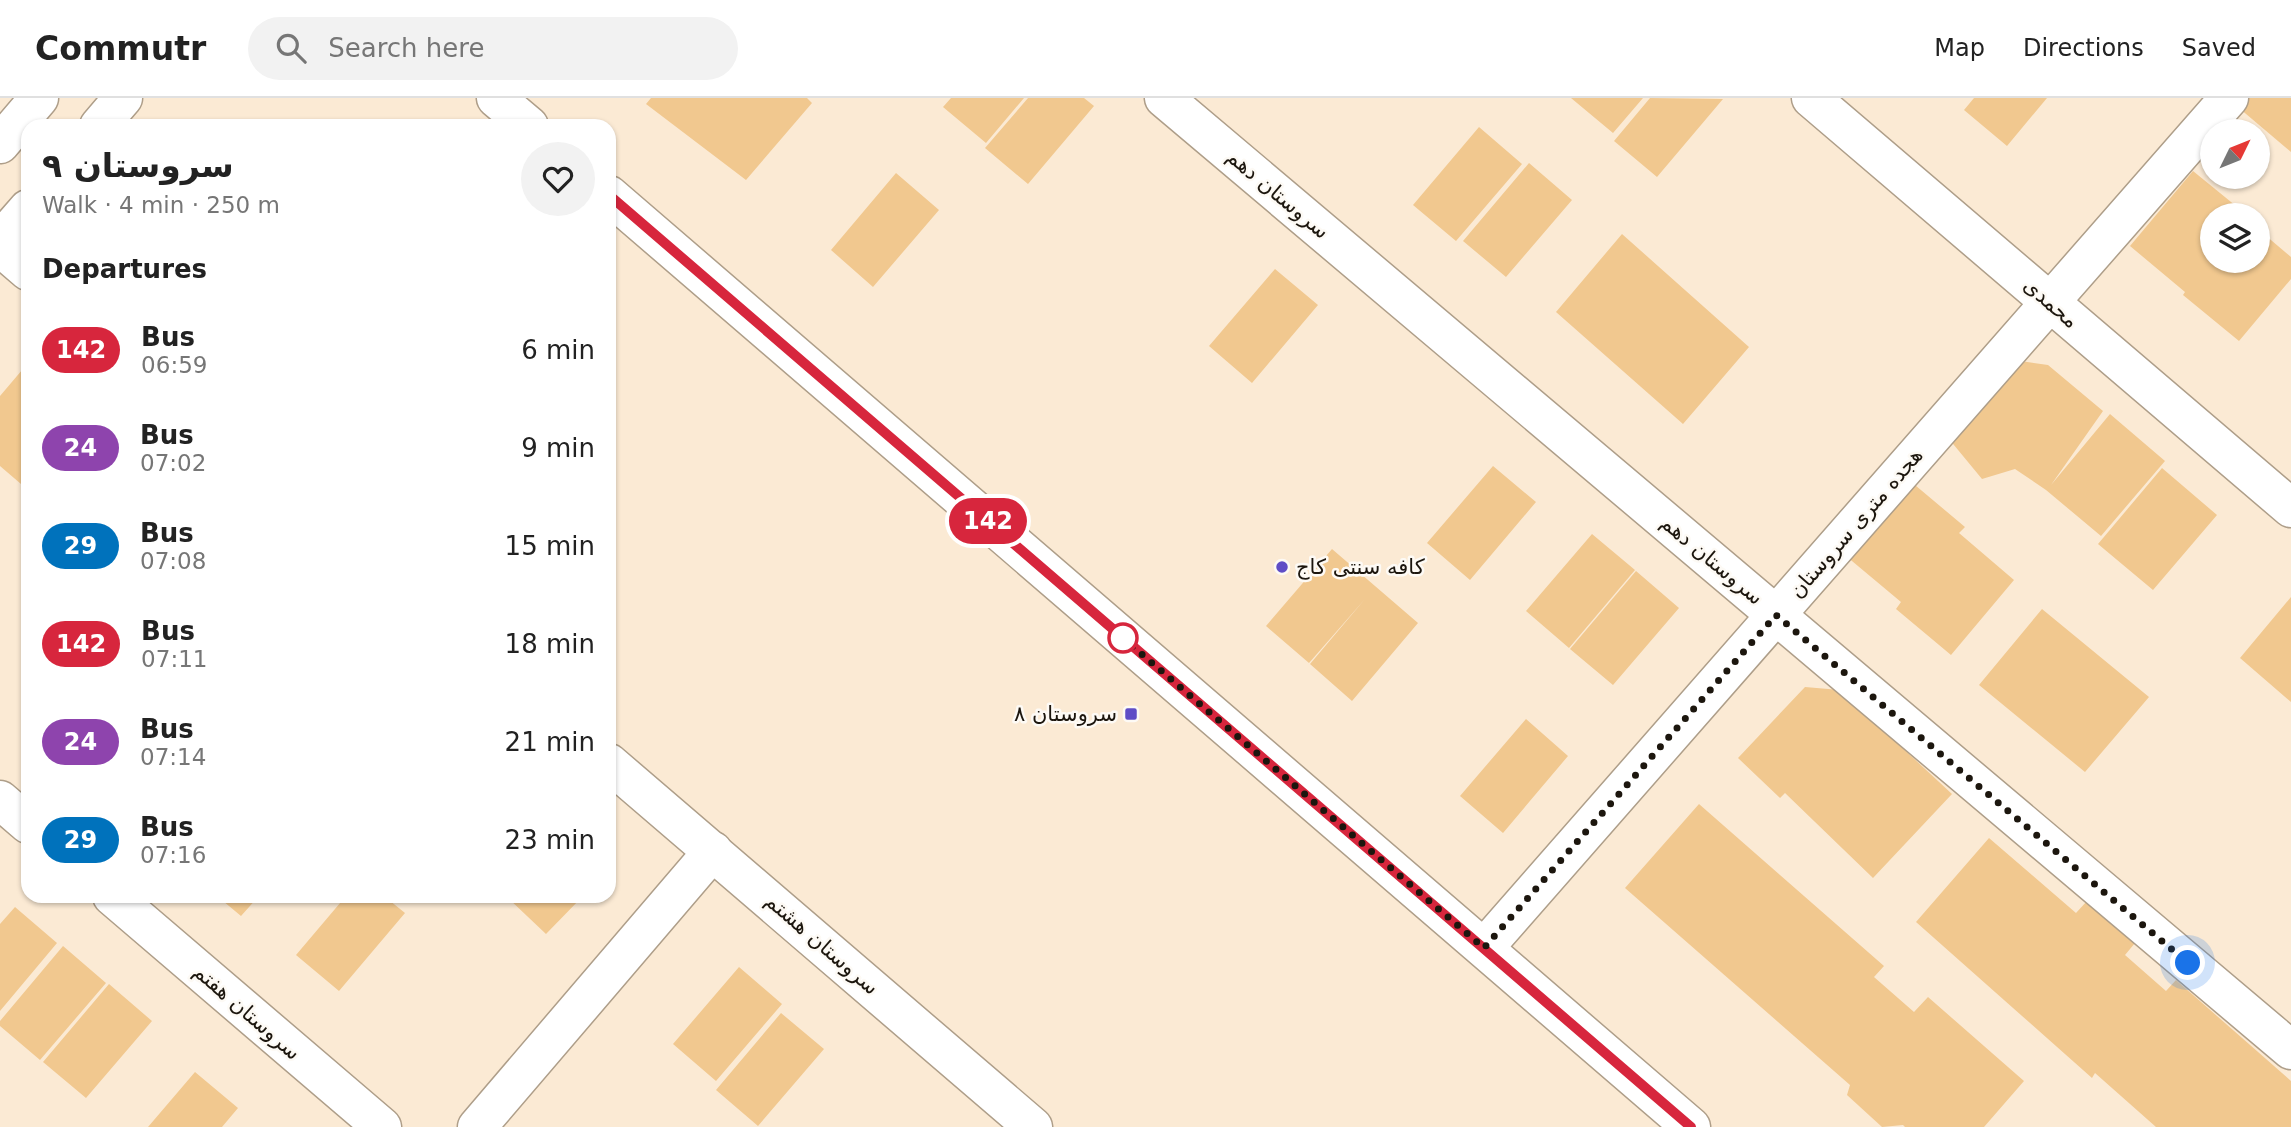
<!DOCTYPE html>
<meta charset="utf-8">
<style>
:root{--surface:#fff;--page:#f2f2f2;--text:#222;--muted:#767676;--line:#e0e0e0}
body{margin:0;font-family:"DejaVu Sans","Noto Sans Arabic",sans-serif;background:var(--page);color:var(--text);height:100vh;display:flex;flex-direction:column;font-size:26px;white-space:nowrap}
*{box-sizing:border-box;margin:0}
p{font-size:23px;color:var(--muted)}
.icon{flex:none;width:38px;height:38px;fill:none;stroke:currentColor;stroke-width:2;stroke-linecap:round;stroke-linejoin:round}
.map{position:relative;flex:1;overflow:hidden}
.sheet{position:absolute;left:21px;top:21px;width:595px;height:784px;display:flex;flex-direction:column;background:var(--surface);border-radius:21px;box-shadow:0 2px 5px #0004}
.sheet>*{flex:none}
.badge{padding:0 14px;border-radius:23px;font-size:24px;line-height:46px}
.needle{width:46px;rotate:47deg}
.fabs{position:absolute;left:2200px;top:21px;display:grid;gap:14px}
.fabs a{display:grid;place-items:center;width:70px;height:70px;border-radius:50%;background:var(--surface);box-shadow:0 2px 5px #0004;font-size:35px}
.you{position:absolute;width:35px;height:35px;margin:-18px;border:5px solid #fff;border-radius:50%;background:#1a73e8;box-shadow:0 0 0 10px #1a73e833}
.map>.badge{position:absolute;translate:-50% -50%;box-shadow:0 0 0 4px #fff}
h2{padding:0 21px;font-size:26px;line-height:63px}
.round{display:grid;place-items:center;flex:none;width:74px;height:74px;border-radius:37px;background:var(--page)}
.head{display:flex;align-items:center;justify-content:space-between;height:119px;padding:0 21px}
h1{font-size:33px;font-weight:800;line-height:52px}
ul{padding:0;list-style:none}
li{display:flex;align-items:center;gap:21px;height:98px;padding:0 21px}
li div{flex:1}
li b{display:block;font-size:26px}
li em{font-style:normal}
li .badge{min-width:77px;font-weight:700;text-align:center}
header{display:flex;align-items:center;gap:42px;box-sizing:border-box;height:98px;padding:0 35px;background:var(--surface);border-bottom:2px solid var(--line)}
header strong{font-size:33px}
nav{display:flex;gap:38px;margin-inline-start:auto;font-size:24px}
.search{width:490px;height:63px;background:var(--page);display:flex;align-items:center;gap:18px;box-sizing:border-box;padding:0 24px;border-radius:38px;color:var(--muted);font-size:26px}
.map>svg:first-child{display:block}
</style>
<header>
<strong>Commutr</strong>
<div class="search"><svg class="icon" aria-label="search" viewBox="0 0 24 24"><circle cx="10" cy="10" r="6"/><path d="M15 15l6 6"/></svg>Search here</div>
<nav><a>Map</a><a>Directions</a><a>Saved</a></nav>
</header>
<div class="map">
<svg width="2291" height="1029" viewBox="0 0 2291 1029">
<rect width="100%" height="100%" fill="#fbead4"/>
<!-- building -->
<path fill="#f1c88f" d="M651,0h156l5,5 -66,77 -100,-76z
M951,0h73l-38,45 -43,-36z
M1028,0h56l10,8 -66,78 -43,-36z
M1571,0h72l-30,35z
M1650,0l73,1 -66,78 -43,-36z
M1974,0h73l-40,48 -43,-36z
M2247,0h44v54l-52,-44z
M1479,29l43,37 -66,77 -43,-36z
M1529,65l43,37 -66,77 -43,-36z
M2193,73l54,44h-35v46h46v-32l33,28v22l-52,62 -56,-46 2,-3 -55,-46z
M896,75l43,37 -66,77 -42,-37z
M1622,136l127,113 -66,77 -127,-112z
M1275,171l43,36 -66,78 -43,-37z
M2014,262l34,5 55,46 -52,74 59,-71 55,47 -64,75 -55,-46 -31,-21 -33,10 -33,-40z
M28,265v127l-28,-24v-70z
M1493,368l43,36 -66,78 -43,-37z
M2162,370l55,47 -64,75 -55,-46z
M1909,382l56,47 -6,6 55,47 -63,75 -55,-46 5,-7 -55,-46z
M1592,436l43,36 -66,78 -43,-37z
M1332,451l86,74 -66,78 -42,-37 55,-65 -56,64 -43,-37z
M1636,473l43,37 -66,77 -43,-36z
M2291,499v105l-51,-44z
M2042,511l107,88 -64,75 -106,-87z
M1805,589l35,3 112,104 -79,84 -88,-85 -5,5 -42,-40z
M1526,621l42,37 -65,77 -43,-37z
M1699,706l185,162 -10,11 40,35 14,-15 96,84 -40,46h-79l-2,-2 -21,2 -35,-32 3,-10 -225,-197z
M1989,740l87,75 11,-12 48,42 -10,12 41,36 10,-11 115,101v46h-135l-61,-54 -3,5 -176,-156z
M217,798h42l-18,20z
M346,798h38l21,17 -66,78 -43,-36z
M506,798h77l-37,38z
M15,809l42,36 -57,68v-87z
M63,848l43,37 -66,77 -40,-34v-5z
M739,869l43,37 -66,77 -43,-37z
M109,886l43,37 -66,77 -43,-36z
M781,915l43,36 -66,77 -42,-36z
M195,974l43,36 -16,19h-74z"/>
<g fill="none" stroke-linecap="round" stroke-linejoin="round">
<defs>
<path id="minor" d="M496,0l33,28
M1164,0l1127,952
M1811,0l480,410
M609,97l1082,932
M0,149l28,24
M609,665l424,364
M0,702l28,24
M112,798l270,231
M1484,850l745,-850"/>
<path id="tertiary" d="M99,28l24,-28
M0,46l39,-46
M0,143l28,-32
M477,1029l236,-276"/>
</defs>
<!-- minor casing -->
<use href="#minor" stroke="#ae9e89" stroke-width="41"/>
<!-- tertiary casing -->
<use href="#tertiary" stroke="#ae9e89" stroke-width="41"/>
<!-- minor -->
<use href="#minor" stroke="#fff" stroke-width="38"/>
<!-- tertiary -->
<use href="#tertiary" stroke="#fff" stroke-width="38"/>
</g>
<g fill="none" stroke-linecap="round" stroke-linejoin="round">
<defs>
<path id="line" d="M609,97l1082,932"/>
</defs>
<!-- line casing -->
<use href="#line" stroke="#fff" stroke-width="16"/>
<!-- line -->
<use href="#line" stroke="#d7263d" stroke-width="10"/>
<!-- walk -->
<path stroke="#1c160e" stroke-width="7" stroke-dasharray="0 12.6" d="M1123,540l361,310 292,-333 412,348"/>
</g>
<!-- markers -->
<g fill="#5f4dc6" stroke="#fdfaf5" stroke-width="2.5">
<circle cx="1282" cy="469" r="7"/>
<rect x="1124" y="609" width="14" height="14" rx="3.5"/>
</g>
<circle fill="#fff" stroke="#d7263d" stroke-width="3.5" cx="1123" cy="540" r="14"/>
<g text-anchor="middle" dominant-baseline="central" stroke-width="5" stroke-linejoin="round" paint-order="stroke">
<!-- street labels -->
<g font-size="21" fill="#1c160e" stroke="#fdfaf5">
<text transform="translate(1278 96) rotate(40)">سروستان دهم</text>
<text transform="translate(2051 205) rotate(41)">محمدی</text>
<text transform="translate(1856 425) rotate(-49)">هجده متری سروستان</text>
<text transform="translate(1712 462) rotate(40)">سروستان دهم</text>
<text transform="translate(822 846) rotate(41)">سروستان هشتم</text>
<text transform="translate(247 914) rotate(41)">سروستان هفتم</text>
</g>
<!-- poi labels -->
<g font-size="21" fill="#1c160e" stroke="#fdfaf5" text-anchor="start">
<text x="1296" y="469">کافه سنتی کاج</text>
<text x="1117" y="616" text-anchor="end">سروستان ٨</text>
</g>
</g>
</svg>
<div class="fabs">
<a><svg class="needle" viewBox="-14 -14 28 28"><path d="M0-13l5 13h-10z" fill="#e53935"/><path d="M0 13l5-13h-10z" fill="#767676"/></svg></a>
<a><svg class="icon" aria-label="layers" viewBox="0 0 24 24"><path d="M12 4l9 5-9 5-9-5zM3 14l9 5 9-5"/></svg></a>
</div>
<div class="you" style="left:2188px;top:865px"></div>
<b class="badge" style="left:988px;top:423px;background:#d7263d;color:#fff">142</b>
<section class="sheet">
<div class="head"><div><h1>سروستان ٩</h1><p>Walk · 4 min · 250 m</p></div><a class="round"><svg class="icon" aria-label="heart" viewBox="0 0 24 24"><path d="M12 20l-8-8c-3-5 5-10 8-4 3-6 11-1 8 4z"/></svg></a></div>
<h2>Departures</h2>
<ul>
<li><span class="badge" style="background:#d7263d;color:#fff">142</span><div><b>Bus</b><p>06:59</p></div><em>6 min</em></li>
<li><span class="badge" style="background:#8e44ad;color:#fff">24</span><div><b>Bus</b><p>07:02</p></div><em>9 min</em></li>
<li><span class="badge" style="background:#0072bc;color:#fff">29</span><div><b>Bus</b><p>07:08</p></div><em>15 min</em></li>
<li><span class="badge" style="background:#d7263d;color:#fff">142</span><div><b>Bus</b><p>07:11</p></div><em>18 min</em></li>
<li><span class="badge" style="background:#8e44ad;color:#fff">24</span><div><b>Bus</b><p>07:14</p></div><em>21 min</em></li>
<li><span class="badge" style="background:#0072bc;color:#fff">29</span><div><b>Bus</b><p>07:16</p></div><em>23 min</em></li>
</ul>
</section>
</div>
